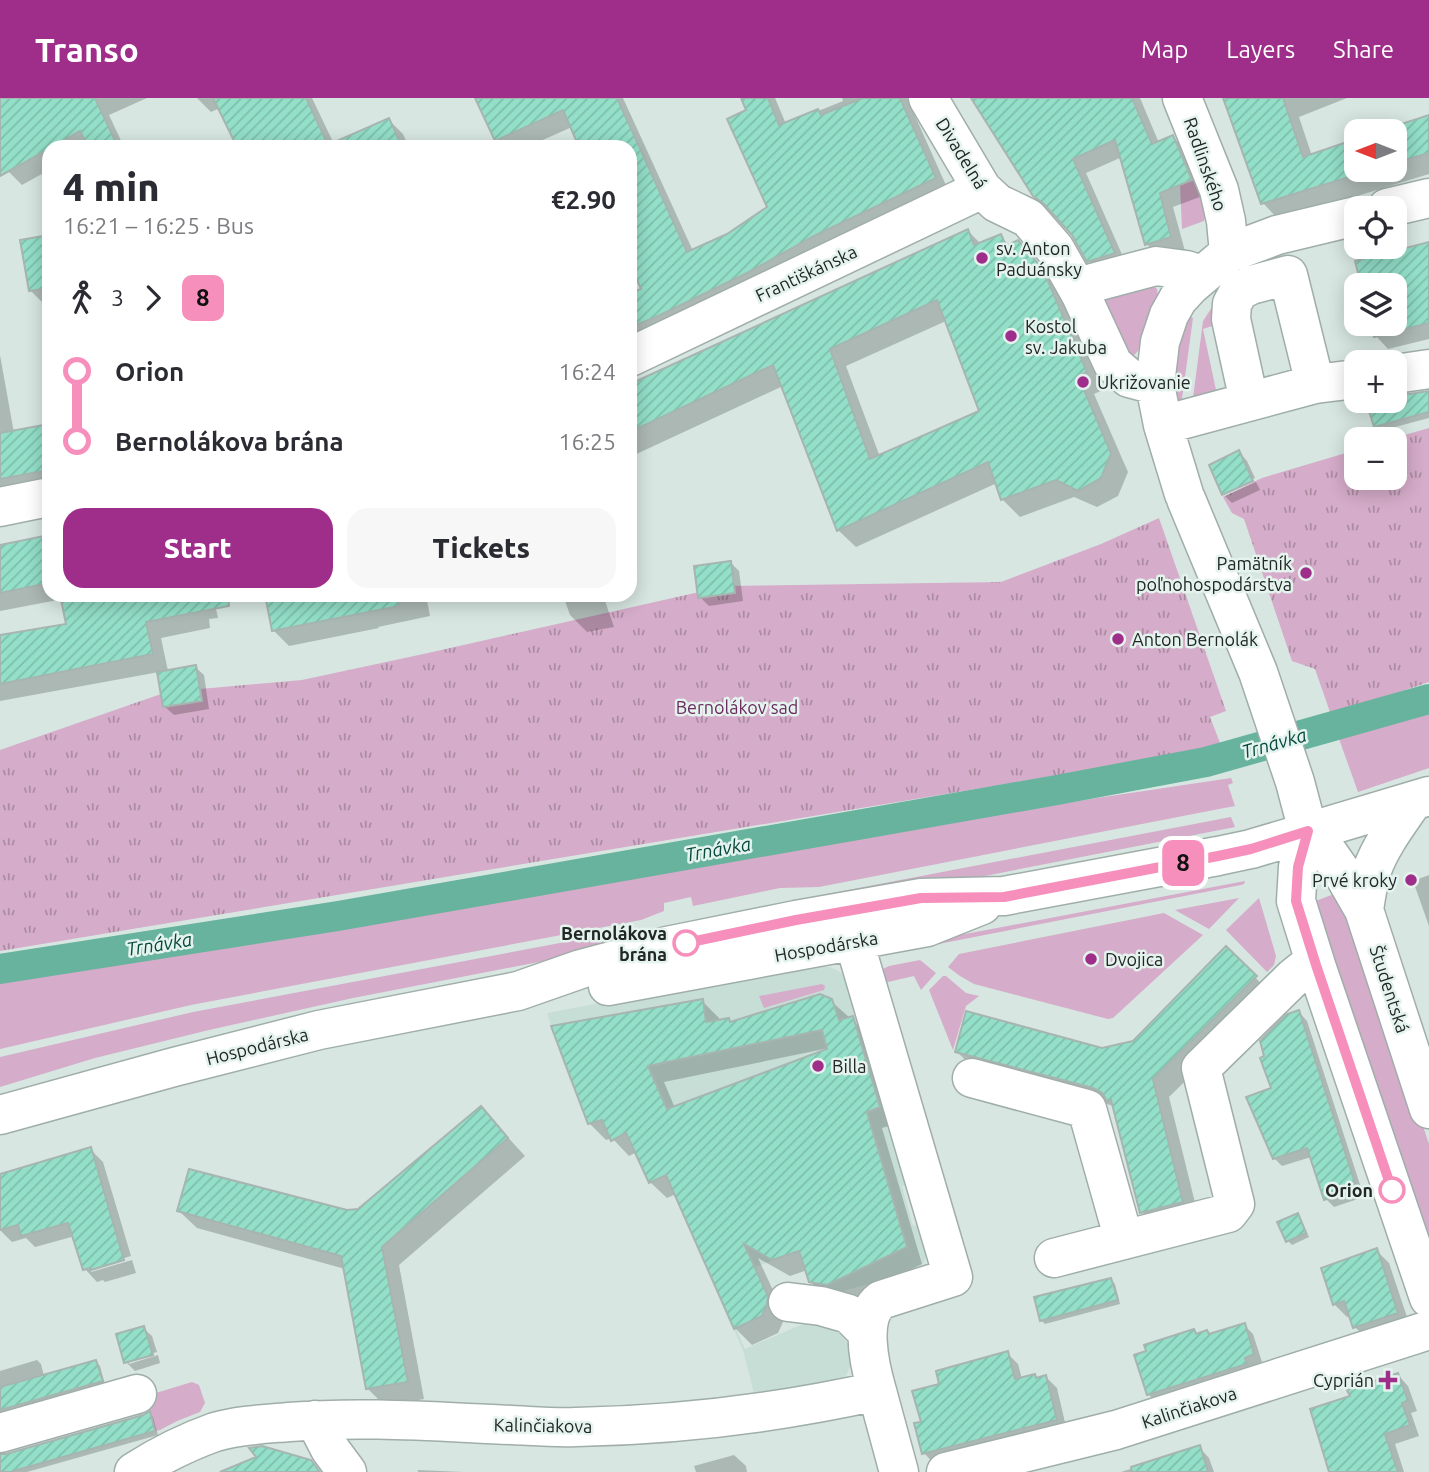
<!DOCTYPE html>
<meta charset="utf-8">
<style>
:root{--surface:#fff;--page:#f7f7f7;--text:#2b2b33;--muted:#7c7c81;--accent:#9f2d8a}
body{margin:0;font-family:Ubuntu,sans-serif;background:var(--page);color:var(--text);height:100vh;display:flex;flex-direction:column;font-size:26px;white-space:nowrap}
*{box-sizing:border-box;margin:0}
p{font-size:23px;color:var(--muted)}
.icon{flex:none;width:38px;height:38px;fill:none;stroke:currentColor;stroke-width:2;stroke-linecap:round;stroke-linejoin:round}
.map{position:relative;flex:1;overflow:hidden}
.drawer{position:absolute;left:42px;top:42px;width:595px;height:462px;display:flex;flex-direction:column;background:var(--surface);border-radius:21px;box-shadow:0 4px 18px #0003}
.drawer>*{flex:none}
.badge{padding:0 14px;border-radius:10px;font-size:24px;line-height:46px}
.needle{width:46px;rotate:270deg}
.buttons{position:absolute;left:1344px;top:21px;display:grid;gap:14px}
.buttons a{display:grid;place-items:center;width:63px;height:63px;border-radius:14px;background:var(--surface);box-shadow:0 4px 18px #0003;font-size:35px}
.map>.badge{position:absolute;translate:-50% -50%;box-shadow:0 0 0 4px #fff}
.legs{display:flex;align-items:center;gap:10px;height:77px;padding:0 21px;font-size:23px}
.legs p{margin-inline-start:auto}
.overview{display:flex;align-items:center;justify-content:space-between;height:119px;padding:0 21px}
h1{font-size:38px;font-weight:800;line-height:52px}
.button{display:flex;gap:14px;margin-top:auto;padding:14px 21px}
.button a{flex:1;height:80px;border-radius:21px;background:var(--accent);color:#fff;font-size:28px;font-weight:800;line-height:80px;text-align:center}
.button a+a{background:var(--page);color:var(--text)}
ul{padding:0 21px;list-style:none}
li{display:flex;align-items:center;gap:24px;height:70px;font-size:26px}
li i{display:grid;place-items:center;width:10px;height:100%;margin:0 9px;background:currentColor}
li i::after{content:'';width:18px;height:18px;margin:-9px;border:5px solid;border-radius:50%;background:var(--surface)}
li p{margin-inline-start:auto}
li:first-child i{background:linear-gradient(#0000 50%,currentColor 0)}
li:last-child i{background:linear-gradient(currentColor 50%,#0000 0)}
header{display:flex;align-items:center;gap:42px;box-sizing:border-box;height:98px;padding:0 35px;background:var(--accent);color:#fff}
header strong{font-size:33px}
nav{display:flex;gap:38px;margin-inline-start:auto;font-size:24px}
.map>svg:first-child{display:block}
</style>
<header>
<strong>Transo</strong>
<nav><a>Map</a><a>Layers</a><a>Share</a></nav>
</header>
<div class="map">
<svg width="1429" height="1374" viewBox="0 0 1429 1374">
<defs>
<pattern id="park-tufts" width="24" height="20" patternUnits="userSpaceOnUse" patternTransform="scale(1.75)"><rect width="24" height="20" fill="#d5acc9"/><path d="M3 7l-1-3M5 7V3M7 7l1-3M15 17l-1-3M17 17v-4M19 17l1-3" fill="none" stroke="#ac8ca3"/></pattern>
<pattern id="building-hatch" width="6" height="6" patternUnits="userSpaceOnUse" patternTransform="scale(1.75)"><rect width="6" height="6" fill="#93dfc8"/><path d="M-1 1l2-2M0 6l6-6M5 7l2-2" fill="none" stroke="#7ebfac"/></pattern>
</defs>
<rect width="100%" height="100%" fill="#d7e6e1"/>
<!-- built -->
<path fill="#c6ded6" d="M814,868l16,1 10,5 8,7 62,205 -8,2 11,40 10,-2 5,23 -3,13 -6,10 -83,23 -12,-2 -15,-9 -10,-31 -44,16 14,32 -7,17 -26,13 9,20 56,-24 9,-2 14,2 15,8 9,11 6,12 -7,18 -11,12 -80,16 -13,-52 -77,-174 -17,7 -23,-49 -15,7 -9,-21 -14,4 -25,-61 -16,-50 124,-23z"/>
<!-- green -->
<path fill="#d5acc9" d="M1198,80l8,33 -2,10 -22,8 -2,-44z
M1151,187l6,4 1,8 -20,54 -5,5 -7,1 -26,-52 6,-9z
M1216,203l2,23 -15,5 13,61 16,-2 -39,10 10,-77z
M1189,218l4,2 -12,88c-14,-10 -11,-43 -6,-59 3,-10 9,-21 14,-31z
M1429,611v59l-71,24 -20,-56z
M1231,680l2,5 -5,2 7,21 -16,3 -400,78 -39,1 -87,18 -2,-9 -27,6v8l-23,9 -450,85 -191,44v-68l1097,-183z
M1231,719l4,10 -368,72 -47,-1 2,-3z
M1245,783l-1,3 -3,1 -318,62v-5z
M1342,793l13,33 74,220v126l-124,-365z
M1239,800l-30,31 -34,-19z
M1259,800l17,58 -2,9 -7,7 -41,-42z
M1164,815l39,22 -90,83 -5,1 -134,-35 -14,-8 -12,-9 11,-13z
M640,830l8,2 -31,14 -42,11 -222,43 -144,32 -114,28 -95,29v-30l193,-45z
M920,862l16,13 -15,17 -7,-14 -35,8 4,-15 6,-3z
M943,878h3l20,17 13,3 -13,10 -13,44 -24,-60z
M822,886l3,2 -1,4 -60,18 -5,-12z
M192,1284l7,3 6,18 -5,9 -23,9 -17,9 -5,1 -9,-35z"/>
<!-- park -->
<path fill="url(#park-tufts)" d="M1429,330v254l-98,33 -16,-46 -23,-8 -48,-142 -12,-6 -9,-16 39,-19 94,-28v28h39v-39h-4z
M1159,420l67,193 -16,6 12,31 -1222,203v-201l161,-56 3,13 37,-6 -1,-12 102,-9 126,-27 298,-67 275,-4 100,-38z"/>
<!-- shadow -->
<path fill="#0003" fill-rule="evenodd" d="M0,0h147l-38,17 15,32h-75v23l-27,15 -14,-14 -8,-20z
M197,0h115l22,46 55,-24 14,14 6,13h-170l-19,-39 -9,4z
M477,0h146l70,153 35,-16 42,-27 -22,-97 -5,-13h32l11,26 57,-23 -1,-3h65l42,94 -319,154v-51l13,-5 -13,-30v-113h-50l-8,-20 -45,20h-24l-7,-7z
M972,0h168l19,45 14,-6 14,14 18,44 -32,12 12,44 -24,7 -14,-14 -25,-87 -36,16 42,95 -25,7 -14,-14 -16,-27 -38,-39z
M1224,0h123l-48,19 13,39 44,-15v29h39v-39h-9l43,-14v57l-150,46 -16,-17z
M968,133l13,13 19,-8 10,10 8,-4 36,39 10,17 39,92 -9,4 34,78 -10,24 -21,11 -23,-10 -54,20 -18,-18 -5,-16 -141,64 -18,-17 -55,-144 -153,71v-71zM946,223l35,91 -101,45 -34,-91z
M49,139v68l-3,1 -15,-15z
M1429,146v95l-41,10 -12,-13 -3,-12h22v-39h-32l-5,-23z
M0,257l14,78 35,-7v62l-49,9z
M1429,295v25l-49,13 -5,-5 -6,-21 14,-4h12v-4z
M1239,354l8,9 8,17 -30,14v4l-14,-30z
M1256,384l4,8 -28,13 -7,-7z
M49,439v58h164l5,23 -9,1 1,9 -49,10 7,33 27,-4 9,8 5,34 -35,6 -9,-8 -6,-35 -159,29v-65l68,-11 -5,-26 -63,12v-64z
M731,465l8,8 4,30 -34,5 -9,-9z
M267,497h159l4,21 -52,11 1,1 -90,18 -16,-16z
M563,497h40l11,32 -27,5 -17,-17z
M1429,777v51l-16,-45z
M1226,851l47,46 -104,102 30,122 -40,11 -17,-18 -28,-106 -139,-37 -18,-17 145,-2 32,-8z
M702,903l17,17v3l9,-1 3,3 100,-22 38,34 27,89 -14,4 40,136 -77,37 -18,-3 -17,-17 -3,-11 -17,6 -32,-18 26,56 -1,8 -5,11 -26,12 -17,-17 -59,-134 -9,4 -17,-16 -13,-30 -8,4 -17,-18 -6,2 -16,-16zM829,950l-154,60 -11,-26z
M1299,914l8,9 57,176 -30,10 -8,-8 -15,-42 -29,9 -8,-8 -1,-69z
M481,1010l44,48 -126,109 25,134 -39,7 -17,-17 -23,-120 -148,-41 -18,-17 180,-1z
M90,1051l13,13 28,94 -40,12v4l41,-12 4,13 -31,9 -2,-2 -6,2 -12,-13 -10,-33 -40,11 -9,-9 -14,4 -12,-12v-54z
M1297,1117l4,4 8,18 -17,8 -4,-4 -8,-18z
M1376,1152l13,13 21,63 -42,14 -13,-13 -4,-11 -4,1 -13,-13z
M1111,1182l4,4 5,20 -75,20 -4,-4z
M1244,1227l9,9 9,28 -10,4 2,6 -97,31 -9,-9 46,-63 4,4 12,1z
M143,1230l9,8 5,16 -28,8v4l29,-9 2,8 -25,8 -9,-9z
M1007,1255l11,11 4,15 13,-3 3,3 8,-2 11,11 10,43 -132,34 -11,-12 -1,-30 18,-38z
M37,1262l4,4 3,12 52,-14 4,4 5,19 -105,30v-44z
M1398,1277l10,11 9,25 -6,2 8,23 -24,8 9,28h-55l3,-75z
M149,1315l4,4 5,18 -131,37h-25l-2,-16z
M1199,1349l10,11 5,14h-93z
M734,1357l12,11 1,6h-51l-2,-6z
M418,1372l45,2h-45z"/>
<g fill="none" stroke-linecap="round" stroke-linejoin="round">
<!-- canal -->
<path stroke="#68b39d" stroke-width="30" d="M0,871l338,-53 719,-126 149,-28 223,-63"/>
</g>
<!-- building -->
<path fill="url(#building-hatch)" stroke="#a7b5b0" stroke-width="2" fill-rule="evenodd" d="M0,0h95l23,49h-30l-8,-16 -28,16h-3v2l-49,27z
M213,0h93l22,47 61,-27 13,29h-165z
M475,0h142l70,154 40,-18 40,-27 -40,-88 19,-9 -5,-12h27l11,27 39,-16 3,6 42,-17h37l36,80 -122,58 -65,36 -95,46 -24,9v-34l11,-4 -11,-25v-117h-51l-16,-37 -68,31z
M971,0h161l20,46 21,-9 19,45 -32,13 11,44 -26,8 -30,-105 -42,19 42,94 -28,9 -15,-27 -28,-31 -11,-8z
M1223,0h60l20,59 53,-18v31h16l-111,34z
M1429,17v38l-34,10v-32h-15z
M968,131l6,16 27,-11 5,12 12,-6 19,22 10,17 40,93 -9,4 33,77 -10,25 -23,13 -22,-11 -55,20 -13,-38 -151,69 -64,-166 -143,67v-48zM937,202l42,111 -109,48 -40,-110z
M49,137v53l-20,3 -9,-51z
M1429,144v81l-55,14 -3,-13h24v-39h-34l-6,-24z
M1429,293v21l-55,15 -8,-26h29v-5z
M49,326v46l-49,9v-46z
M1239,352l14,31 -31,14 -13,-30z
M49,437v48l-49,10v-48z
M731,463l4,32 -37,5 -4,-32z
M60,497h168l1,11 -83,16 7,32 -153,30v-49l66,-11z
M265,497h133l1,11 -127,25z
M196,567l6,36 -39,6 -6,-35z
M1226,848l31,30 -104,103 30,123 -43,11 -29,-113 -4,1 -5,-8 -9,-5 -138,-36 11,-41 136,37 31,-7z
M820,896l12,5 7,21 14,-4 27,91 -13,5 40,135 -80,38 -18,-3 -10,-31 -27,9 -28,-16 24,52 -1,8 -5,12 -28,13 -68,-154 -17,8 -23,-50 -15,8 -9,-21 -14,4 -37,-98 152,-27 3,23 23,-4 1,4zM822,932l5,19 -160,60 -19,-43z
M1299,912l58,179 -33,11 -17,-52 -34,11 -27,-62 25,-9 -11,-30 4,-2 -4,-15 27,-27z
M481,1008l27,32 -126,109 26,135 -42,7 -25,-133 -164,-45 12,-42 158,41 11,-1z
M91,1049l33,113 -33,10 -1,-2 -7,2 -15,-47 -47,13 -3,-11 -18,5v-56z
M1298,1115l8,20 -20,9 -9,-20z
M1377,1150l21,65 -45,15 -9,-27 -11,4 -12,-37z
M1111,1180l7,22 -78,21 -6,-24z
M1245,1225l9,31 -9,4 2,6 -100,31 -13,-40 12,-4 -2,-6 50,-16 2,5 11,-4 2,4z
M144,1228l9,29 -29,8 -8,-29z
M1008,1253l7,28 20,-5 1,4 10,-3 11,45 -135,34 -8,-31 7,-1 -9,-31 27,-7 -3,-13z
M96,1262l7,21 -103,29v-23z
M1398,1275l10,28 -6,2 8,22 -25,9 13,38h-69l-19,-63 40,-13 -3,-6z
M150,1313l5,20 -145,41h-10v-18h6l137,-39z
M1200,1347l8,27h-76l-1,-5z
M262,1348l49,14 9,12h-100l36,-15 -7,-9z"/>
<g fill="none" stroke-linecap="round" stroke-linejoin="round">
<defs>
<path id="minor" d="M928,0l54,91 15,14 31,15 27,31 26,46 32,69 16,14 26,7
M1182,0l37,92 7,31 3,32
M1387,110l42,-10
M1081,197l4,-7 7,-5 64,-17 30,4 16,5
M630,259l352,-168
M1395,276l34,-5
M1249,303l-18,-82 1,-15 7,-13 12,-6 37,-10 27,109
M1163,327l152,-41 41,-5
M1184,396l-21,-69 -8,-40 5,-43 9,-27 9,-16 12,-13 39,-33 48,-18 79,-19
M1186,401l72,173 37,110 13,49 21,23 16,23 19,33 65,199
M0,409l49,-10
M1308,733l-10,36 -2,34 20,64 113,333
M1364,812c2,-14 4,-27 8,-40 9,-25 26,-47 41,-69
M854,843l99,336 -72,23c-23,17 -11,67 -4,91
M608,888l319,-59 55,-22
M972,980l115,31 37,131
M0,1017l174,-48 145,-37 199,-39 63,-22 86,-23 129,-26 125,-22 83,-2 214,-40 33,-7 178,-53
M1054,1160l174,-45 7,-9 -34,-136 93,-91 10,-8 12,-4
M788,1204l33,4 28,8 18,18
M315,1322l15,29 17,23
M0,1335l137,-39
M134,1374c25,-16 53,-30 81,-40 24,-7 50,-8 74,-10 74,-6 149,0 223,3 21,1 43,3 64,2 101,-2 202,-14 301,-36l22,81
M946,1374l170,-42 313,-100"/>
</defs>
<!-- minor casing -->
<use href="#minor" stroke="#a0aea9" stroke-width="41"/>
<!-- minor -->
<use href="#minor" stroke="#fff" stroke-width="38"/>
</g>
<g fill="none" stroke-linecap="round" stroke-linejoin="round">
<defs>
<path id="line-1" d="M686,845l110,-23 125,-22 83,-1 214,-41 33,-7 57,-18 -10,36 -2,34 20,64 76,225"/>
</defs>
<!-- line-1 casing -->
<use href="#line-1" stroke="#fff" stroke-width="16"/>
<!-- line-1 -->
<use href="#line-1" stroke="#f78fbc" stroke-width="10"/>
</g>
<!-- markers -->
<g fill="#9f2d8a" stroke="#e5f3ee" stroke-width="2.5">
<circle cx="982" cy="160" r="7"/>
<circle cx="1011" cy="238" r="7"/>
<circle cx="1083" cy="284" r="7"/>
<circle cx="1306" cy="475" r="7"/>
<circle cx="1118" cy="541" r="7"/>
<circle cx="1411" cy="782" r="7"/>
<circle cx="1091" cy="861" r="7"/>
<circle cx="818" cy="968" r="7"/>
<path d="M1384.5 1271.5h7v7h7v7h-7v7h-7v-7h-7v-7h7z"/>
</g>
<g fill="#fff" stroke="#f78fbc" stroke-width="3.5">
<circle cx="686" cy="845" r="12"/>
<circle cx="1392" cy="1092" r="12"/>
</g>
<g text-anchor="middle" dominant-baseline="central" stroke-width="5" stroke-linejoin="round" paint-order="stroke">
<!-- street labels -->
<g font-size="18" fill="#222725" stroke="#e5f3ee">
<text transform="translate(962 55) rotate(58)">Divadelná</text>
<text transform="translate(1206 66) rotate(71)">Radlinského</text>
<text transform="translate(806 175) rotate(-25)">Františkánska</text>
<text transform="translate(826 848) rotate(-10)">Hospodárska</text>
<text transform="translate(1390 891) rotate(72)">Študentská</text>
<text transform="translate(257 948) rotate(-14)">Hospodárska</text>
<text transform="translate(1189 1309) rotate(-18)">Kalinčiakova</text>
<text transform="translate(543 1327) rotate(1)">Kalinčiakova</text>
</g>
<!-- poi labels -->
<g font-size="18" fill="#222725" stroke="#e5f3ee" text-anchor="start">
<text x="996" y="150">sv. Anton<tspan x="996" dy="21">Paduánsky</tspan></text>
<text x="1025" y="228">Kostol<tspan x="1025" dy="21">sv. Jakuba</tspan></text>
<text x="1097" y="284">Ukrižovanie</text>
<text x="1292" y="465" text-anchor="end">Pamätník<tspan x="1292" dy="21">poľnohospodárstva</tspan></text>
<text x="1132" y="541">Anton Bernolák</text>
<text x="1397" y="782" text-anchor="end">Prvé kroky</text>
<text x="1105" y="861">Dvojica</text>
<text x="832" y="968">Billa</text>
<text x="1374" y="1282" text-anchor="end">Cyprián</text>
</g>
<!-- park labels -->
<g font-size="18" fill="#6c2c5f" stroke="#e5f3ee">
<text x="737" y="609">Bernolákov sad</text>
</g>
<!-- stop labels -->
<g font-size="18" font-weight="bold" fill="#222725" stroke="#e5f3ee" text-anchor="end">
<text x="667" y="835">Bernolákova<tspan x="667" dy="21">brána</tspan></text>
<text x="1373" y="1092">Orion</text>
</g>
<!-- water labels -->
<g font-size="19" font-style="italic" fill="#074a3c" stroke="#e5f3ee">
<text transform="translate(1274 645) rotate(-16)">Trnávka</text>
<text transform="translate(718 751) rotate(-10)">Trnávka</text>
<text transform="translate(159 846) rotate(-9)">Trnávka</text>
</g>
</g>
</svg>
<div class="buttons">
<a><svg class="needle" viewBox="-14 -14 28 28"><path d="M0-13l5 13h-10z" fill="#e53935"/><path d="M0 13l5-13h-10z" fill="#7c7c81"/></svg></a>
<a><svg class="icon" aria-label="locate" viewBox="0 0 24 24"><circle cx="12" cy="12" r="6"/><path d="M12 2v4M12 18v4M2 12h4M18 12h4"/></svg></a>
<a><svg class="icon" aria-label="layers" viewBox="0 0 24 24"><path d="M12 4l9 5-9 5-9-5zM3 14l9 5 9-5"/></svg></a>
<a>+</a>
<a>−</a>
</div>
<b class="badge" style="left:1183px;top:765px;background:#f78fbc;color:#111">8</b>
<section class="drawer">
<div class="overview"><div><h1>4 min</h1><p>16:21 – 16:25 · Bus</p></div><b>€2.90</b></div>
<div class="legs"><svg class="icon" aria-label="walk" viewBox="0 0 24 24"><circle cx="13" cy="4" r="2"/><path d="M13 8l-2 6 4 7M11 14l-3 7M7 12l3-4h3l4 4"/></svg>3<svg class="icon" aria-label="forward" viewBox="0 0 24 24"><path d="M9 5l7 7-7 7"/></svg><b class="badge" style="background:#f78fbc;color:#111">8</b></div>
<ul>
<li><i style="color:#f78fbc"></i><b>Orion</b><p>16:24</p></li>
<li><i style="color:#f78fbc"></i><b>Bernolákova brána</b><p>16:25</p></li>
</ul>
<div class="button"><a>Start</a><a>Tickets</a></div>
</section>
</div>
